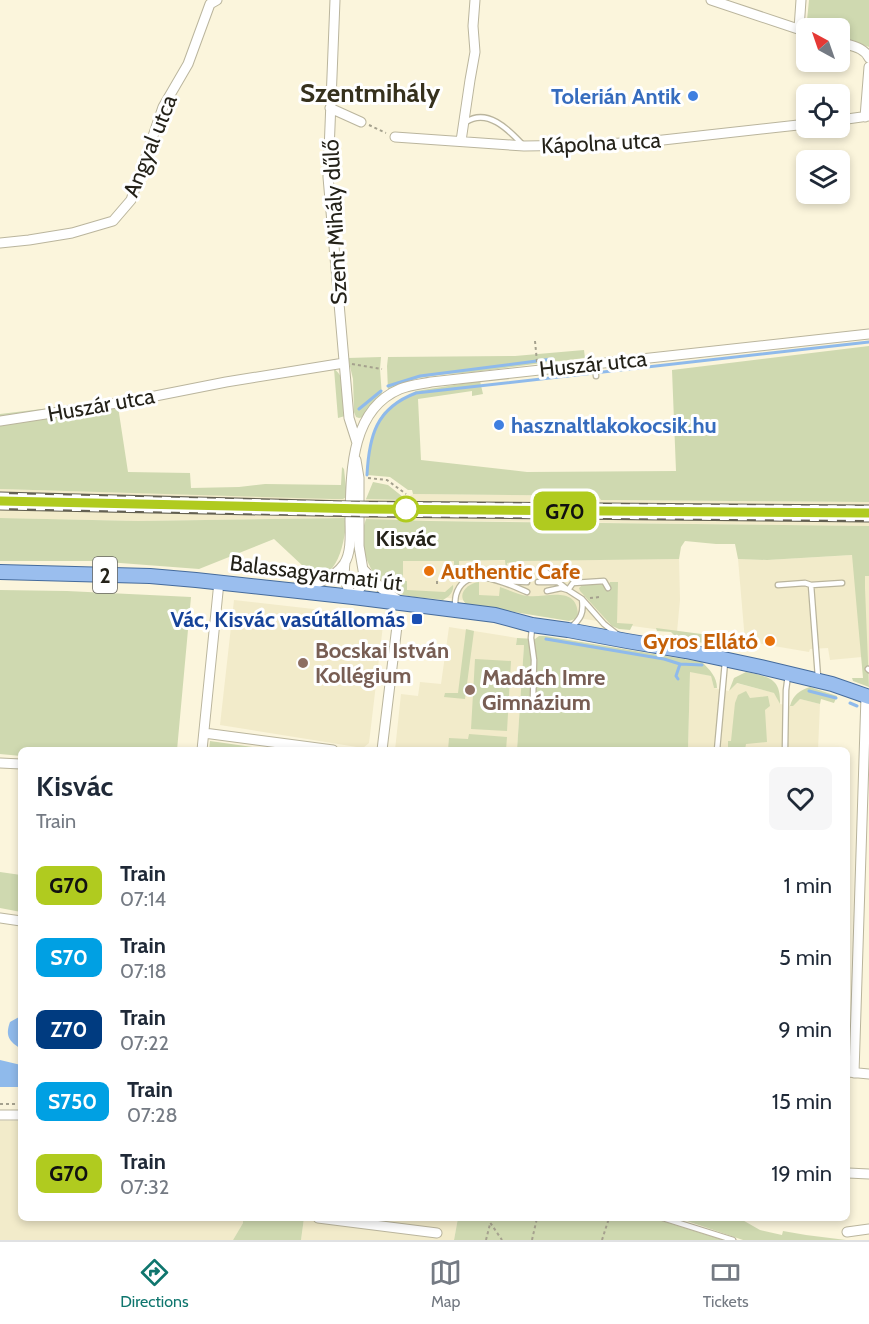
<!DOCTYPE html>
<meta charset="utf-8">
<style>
:root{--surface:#fff;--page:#f6f6f7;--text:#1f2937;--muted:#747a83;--line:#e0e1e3;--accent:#0f766e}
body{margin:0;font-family:Cabin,sans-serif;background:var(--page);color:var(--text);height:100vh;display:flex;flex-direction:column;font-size:22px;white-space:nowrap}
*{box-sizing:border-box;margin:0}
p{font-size:20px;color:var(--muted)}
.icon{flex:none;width:33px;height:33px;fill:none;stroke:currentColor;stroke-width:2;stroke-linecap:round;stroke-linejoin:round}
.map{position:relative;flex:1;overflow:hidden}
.details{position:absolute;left:18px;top:747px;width:832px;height:474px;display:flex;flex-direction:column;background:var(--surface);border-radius:9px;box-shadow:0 3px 9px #0003}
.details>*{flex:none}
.badge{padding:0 12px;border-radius:9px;font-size:21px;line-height:39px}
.needle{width:39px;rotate:320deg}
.buttons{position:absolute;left:796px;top:18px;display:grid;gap:12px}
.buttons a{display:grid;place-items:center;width:54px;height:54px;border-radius:9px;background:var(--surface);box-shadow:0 3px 9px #0003;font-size:30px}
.map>.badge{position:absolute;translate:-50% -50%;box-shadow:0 0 0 3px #fff}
.round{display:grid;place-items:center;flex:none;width:63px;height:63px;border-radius:9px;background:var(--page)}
.head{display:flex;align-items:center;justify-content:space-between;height:102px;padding:0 18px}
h1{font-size:28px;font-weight:800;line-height:45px}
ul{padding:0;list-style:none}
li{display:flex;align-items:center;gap:18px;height:72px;padding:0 18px}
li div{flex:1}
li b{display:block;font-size:22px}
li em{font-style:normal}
li .badge{min-width:66px;font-weight:700;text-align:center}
.dock{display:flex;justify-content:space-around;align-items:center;height:84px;border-top:2px solid var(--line);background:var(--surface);font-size:16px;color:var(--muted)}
.dock a{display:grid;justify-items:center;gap:3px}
.dock .selected{color:var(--accent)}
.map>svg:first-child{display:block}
</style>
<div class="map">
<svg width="869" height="1240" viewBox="0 0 869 1240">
<rect width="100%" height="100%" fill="#fbf5dc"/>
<!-- built -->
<path fill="#f2ebca" d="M0,489l348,10 -1,19 -209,3 -138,-3z
M413,494l185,2 3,4 268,2v24l-485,-6 -18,-1v-20l37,1z
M853,555l9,102 -32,3 -2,-12 -18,1 -1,3 -64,-11 -7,-82 29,1z
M857,555h12v128z
M679,559l1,41 -3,32 -60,-8 -214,-33v-30z
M234,600l150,17 -15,126 -6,5 -143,-23z
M449,627l68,11 -1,6 8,1 -7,105h-122l6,-56 17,2 2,-14 21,2z
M690,671l21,5 3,12 15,3 7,-8 39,10 5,11 12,2 8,-7 20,5 -2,46h-130z
M0,1121h21v97h222v5l-10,17h-233z
M304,1218h154l-4,22h-153z"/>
<!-- green -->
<path fill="#cfd9b0" d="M809,0h60v47l-29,-10v-9l-29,-1 -4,-7z
M869,346v156l-268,-2 -3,-4 -185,-2 -1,-4h-4l-18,-13 -23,-2 3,-30 6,-20 8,-13 32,-21 64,-10 3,13 -11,2v-5l-54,8 3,61 106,12 149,-1 -4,-101z
M584,350l1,8c-37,4 -74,9 -111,14 -29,3 -61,2 -86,19l-1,-25 1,-9 127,-1z
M381,357l-1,12 2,27 -18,21 -5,1 -3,-1 -2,-5 -1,-33 -5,-21z
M334,369c13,8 10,33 11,47l-7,2z
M117,400l11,72 62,1 1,15 48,-1 26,-3 76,1 1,-18 2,2 3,28 -4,2h-11l-332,-10v-75z
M373,482l15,3 15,12v3l-37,-1z
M0,518l138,3 209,-3c-2,15 -4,33 -12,46 -14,24 -53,17 -73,7l42,-4 -30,-28 -75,30 -105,-8h-94z
M366,519l64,2 439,5v50h-4v12l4,99 -16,-6 -1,-3h11l-11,-123 -85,5 -29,-1 -3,-15h-19l-31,-3 -4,6 -2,12 -158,2 -14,2 1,7h-2l-1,-10 -46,1v19l-5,1v-20h-51v20h4v9l38,2 8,-7c1,7 -4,12 -10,15 -13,-2 -31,-2 -43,-6 -23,-7 -37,-34 -38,-57 0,-6 2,-12 4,-18z
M479,582v13l20,1 1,-9c9,3 19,8 28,9 19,2 49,-11 50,19l-3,4 -6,2 -103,-17c-10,-10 2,-21 13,-22z
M610,582h8l-1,41 16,1 -3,6 -11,-1 -7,-3 -32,-35 -1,-3 3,-3 27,-1z
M0,590l67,1 124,6 -14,153h-156v6l-21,-2z
M656,628l68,9 -2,6 -3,3 -42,-8 -6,-6 -14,-1z
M466,629l8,2 -9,68 -21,-2 1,-4h13z
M539,636h6l157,26c8,8 15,15 15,26h-3l-3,-12 -21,-4 -2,78h-171l7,-105h-8l1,-7 18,1z
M475,659l36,2 -4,70 -36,-2z
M746,672c22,5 35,5 34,32l-6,-11 -37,-10 -8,8 5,-13z
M810,687l27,9 -3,7 -13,-4 -1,5 -20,-5 -7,7h-3c3,-11 10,-16 20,-19z
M746,691l4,7 18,-2 2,10 -5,4 2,32 -21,2 -1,6h-17v-9h3l4,-38 3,-8z
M469,734l38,3 -1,13h-58l1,-12 19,1z
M210,741l64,9h-65z
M0,872l21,3v37l-21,-4z
M243,1218h61l-3,22h-68l10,-17z
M458,1218h195l70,22h-269z
M684,1218h55l21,12 22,5 1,-4 23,4 40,5h-103l-56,-19z"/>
<!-- water -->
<path fill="#8fbaeb" d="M19,1017h2v32c-12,-8 -16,-13 -11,-27z
M0,1060l21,5v22h-21z"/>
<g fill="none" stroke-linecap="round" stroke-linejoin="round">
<!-- stream -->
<path stroke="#8fbaeb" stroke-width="3" d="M388,386l32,-10 132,-17
M359,409l22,-18
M367,475c2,-39 9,-67 49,-82l453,-51
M546,639l118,20 16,5 22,1
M678,679l-2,-3 4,-12
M809,691l27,7
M850,703l7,3"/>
<defs>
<path id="service" d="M466,122c21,-14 42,7 56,22
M595,364l1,12
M539,571h6l13,11
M500,579l19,-8
M503,581l24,1
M538,582h20l10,8 5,-7 31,-2 4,7
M778,585l27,-2 6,2 31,-2
M811,585l7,92
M547,591l14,-3 7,2 14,9 22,25 14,11
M455,609c0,-5 0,-10 1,-14 9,-33 52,-11 71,-3
M532,628l-1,10 3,22 -1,39
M570,628c11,-9 14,-15 12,-29
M868,669l1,1
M717,750l8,-88
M785,750l1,-60 2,-15
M663,1218l70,22"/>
<path id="minor" d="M335,0l-7,177 21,241 8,25
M711,0l96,32
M799,29l2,-29
M840,42c11,4 24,5 29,16
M330,108l31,14
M865,117l4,-50
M840,120l29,-4
M395,137l129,9 64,-1 66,-4 153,-17
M461,141l9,-61 5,-28 -2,-26 2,-26
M0,243l29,-3 43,-7 41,-12 18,-21 32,-93 25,-43 22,-60 7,-4
M0,421l130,-20 96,-19 118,-19
M345,563c-2,13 0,23 8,34l8,-10 3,-11 -5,-30v-68l-3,-18
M364,570l18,19 16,11
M301,589c16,-5 33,-11 43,-25 8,-12 6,-32 6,-45 1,-46 0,-109 50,-130 10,-4 21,-5 31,-7l438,-48
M204,733l129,17
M202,750l17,-168
M382,750l15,-124
M0,763l21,1
M0,918l21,3
M848,1072l21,2
M854,1073l12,-377
M0,1115h21
M848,1173l21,1
M318,1218l119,15
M847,1232l22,-3"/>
<path id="primary" d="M0,572l150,4 46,4 157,17 142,18 37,10 36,5 59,11 59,10 75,16 71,17 37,13"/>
</defs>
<!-- service casing -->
<use href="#service" stroke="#bab59d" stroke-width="7"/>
<!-- minor casing -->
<use href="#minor" stroke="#bab59d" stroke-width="11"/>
<!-- primary casing -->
<use href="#primary" stroke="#456b9c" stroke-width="16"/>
<!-- path -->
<path stroke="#a5a18e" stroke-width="2" stroke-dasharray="3 3" stroke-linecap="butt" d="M369,125l17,8
M535,341l2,21
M352,364l30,5
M368,478l19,2 19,14
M437,581v4
M590,598l10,-1
M0,1104h18
M487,1218l15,22
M486,1240l4,-16
M532,1240l5,-22
M602,1240l7,-22"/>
<!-- service -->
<use href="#service" stroke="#fff" stroke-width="4.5"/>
<!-- minor -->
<use href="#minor" stroke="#fff" stroke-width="9"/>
<!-- primary -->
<use href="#primary" stroke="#9abeee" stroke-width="14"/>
<defs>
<path id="rail" d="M0,494l348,9 521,4
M0,508l366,7 503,5"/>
</defs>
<!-- rail casing -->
<use href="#rail" stroke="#636052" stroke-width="5"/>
<!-- rail -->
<use href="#rail" stroke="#fff" stroke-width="3" stroke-dasharray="9" stroke-linecap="butt"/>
</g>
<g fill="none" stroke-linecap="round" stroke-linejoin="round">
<defs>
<path id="line" d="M0,501l366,8 503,4"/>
</defs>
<!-- line casing -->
<use href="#line" stroke="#fff" stroke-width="14"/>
<!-- line -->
<use href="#line" stroke="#b0cb1f" stroke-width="9"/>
</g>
<!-- markers -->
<g fill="#3f7fe0" stroke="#fff" stroke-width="2">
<circle cx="693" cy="96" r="6"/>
<circle cx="499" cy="425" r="6"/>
</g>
<circle fill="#fff" stroke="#b0cb1f" stroke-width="3" cx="406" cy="509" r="12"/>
<g fill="#e8710a" stroke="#fff" stroke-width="2">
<circle cx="429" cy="571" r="6"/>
<circle cx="770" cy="641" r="6"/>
</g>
<rect fill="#1a4fb4" stroke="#fff" stroke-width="2" x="411" y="613" width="12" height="12" rx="3"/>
<g fill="#8d6e63" stroke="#fff" stroke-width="2">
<circle cx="303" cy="663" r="6"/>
<circle cx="470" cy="690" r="6"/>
</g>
<g text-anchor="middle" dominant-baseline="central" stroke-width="6" stroke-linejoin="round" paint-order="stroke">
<!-- shield labels -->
<rect fill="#fff" stroke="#66645e" stroke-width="1.5" x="93" y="557" width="24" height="36" rx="4.5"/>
<g font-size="21" font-weight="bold" fill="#242219">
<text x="105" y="575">2</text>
</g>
<!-- shop labels -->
<g font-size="22" font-weight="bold" fill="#366cbe" stroke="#fff" text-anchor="end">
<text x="681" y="96">Tolerián Antik</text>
<text x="511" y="425" text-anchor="start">hasznaltlakokocsik.hu</text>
</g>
<!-- street labels -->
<g font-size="22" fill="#242219" stroke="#fff">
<text transform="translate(601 143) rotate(-3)">Kápolna utca</text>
<text transform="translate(150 146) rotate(-68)">Angyal utca</text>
<text transform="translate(335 222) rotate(-93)">Szent Mihály dűlő</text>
<text transform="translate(593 364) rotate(-6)">Huszár utca</text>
<text transform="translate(101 405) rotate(-10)">Huszár utca</text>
<text transform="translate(316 573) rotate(7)">Balassagyarmati út</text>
</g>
<!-- stop labels -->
<g font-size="22" font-weight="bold" fill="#242219" stroke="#fff">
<text x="406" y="538">Kisvác</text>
</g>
<!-- food labels -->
<g font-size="22" font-weight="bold" fill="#c56008" stroke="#fff" text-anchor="start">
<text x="441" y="571">Authentic Cafe</text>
<text x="758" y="641" text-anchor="end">Gyros Ellátó</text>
</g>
<!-- transit labels -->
<g font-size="22" font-weight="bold" fill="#164399" stroke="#fff" text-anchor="end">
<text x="405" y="619">Vác, Kisvác vasútállomás</text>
</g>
<!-- education labels -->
<g font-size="22" font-weight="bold" fill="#785e54" stroke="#fff" text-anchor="start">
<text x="315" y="650">Bocskai István<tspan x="315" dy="25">Kollégium</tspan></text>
<text x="482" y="677">Madách Imre<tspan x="482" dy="25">Gimnázium</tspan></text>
</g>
<!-- quarter labels -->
<g font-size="26" font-weight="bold" fill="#36311d" stroke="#fff">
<text x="370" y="93">Szentmihály</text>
</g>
</g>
</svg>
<div class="buttons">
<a><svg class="needle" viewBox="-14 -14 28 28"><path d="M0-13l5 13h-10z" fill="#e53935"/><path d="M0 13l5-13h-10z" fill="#747a83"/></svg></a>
<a><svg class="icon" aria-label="locate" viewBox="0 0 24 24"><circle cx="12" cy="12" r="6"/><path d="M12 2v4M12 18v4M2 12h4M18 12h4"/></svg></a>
<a><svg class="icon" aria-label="layers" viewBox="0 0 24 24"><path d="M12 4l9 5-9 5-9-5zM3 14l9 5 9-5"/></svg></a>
</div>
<b class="badge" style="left:565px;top:511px;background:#b0cb1f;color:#111">G70</b>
<section class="details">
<div class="head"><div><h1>Kisvác</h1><p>Train</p></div><a class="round"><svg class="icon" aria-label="heart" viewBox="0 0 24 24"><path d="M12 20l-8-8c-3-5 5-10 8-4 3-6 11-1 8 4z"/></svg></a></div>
<ul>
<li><span class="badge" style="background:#b0cb1f;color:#111">G70</span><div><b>Train</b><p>07:14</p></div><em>1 min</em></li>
<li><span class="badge" style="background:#00a0e3;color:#fff">S70</span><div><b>Train</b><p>07:18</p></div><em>5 min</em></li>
<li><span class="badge" style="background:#003b80;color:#fff">Z70</span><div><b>Train</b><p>07:22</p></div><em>9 min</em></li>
<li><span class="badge" style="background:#00a0e3;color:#fff">S750</span><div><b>Train</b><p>07:28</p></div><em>15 min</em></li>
<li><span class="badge" style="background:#b0cb1f;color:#111">G70</span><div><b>Train</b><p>07:32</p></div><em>19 min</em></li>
</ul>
</section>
</div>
<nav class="dock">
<a class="selected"><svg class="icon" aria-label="directions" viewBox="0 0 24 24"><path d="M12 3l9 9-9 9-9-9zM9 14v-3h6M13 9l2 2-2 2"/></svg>Directions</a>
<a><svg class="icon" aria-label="map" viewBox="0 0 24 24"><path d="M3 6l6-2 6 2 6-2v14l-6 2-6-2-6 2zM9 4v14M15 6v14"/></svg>Map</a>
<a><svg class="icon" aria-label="tickets" viewBox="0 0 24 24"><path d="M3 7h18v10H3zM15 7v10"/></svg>Tickets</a>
</nav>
